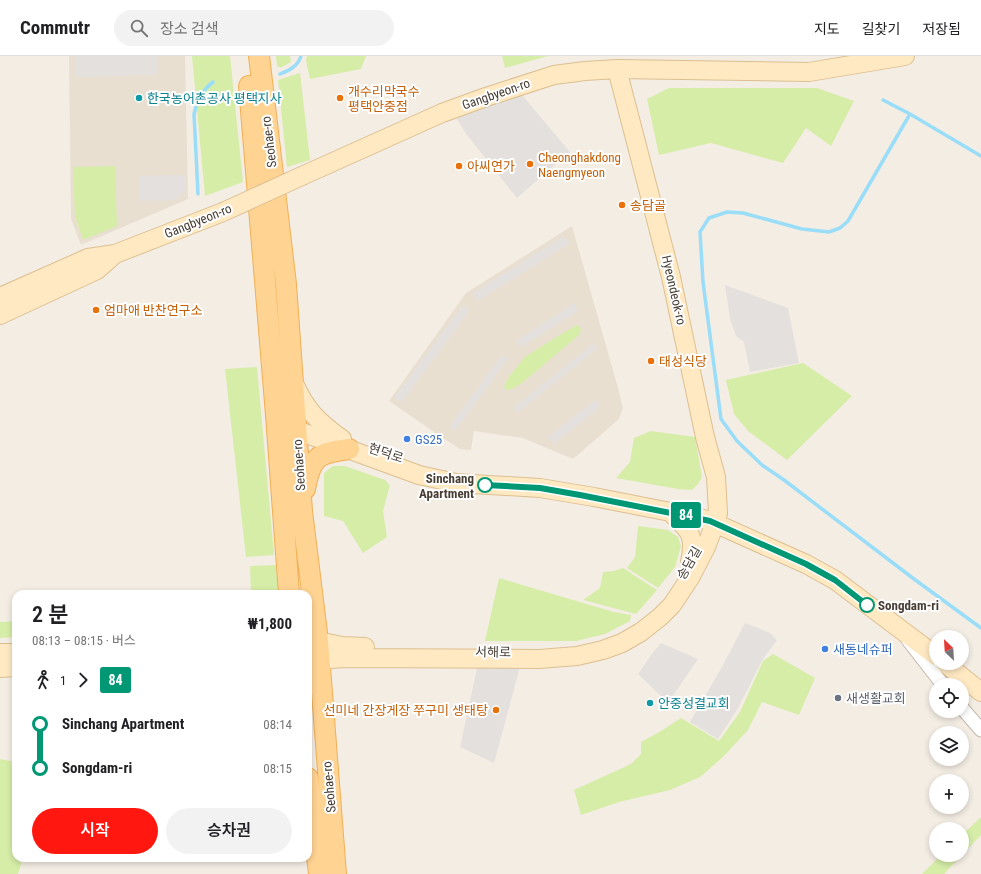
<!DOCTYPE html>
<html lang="ko">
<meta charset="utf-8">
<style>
:root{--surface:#fff;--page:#f2f2f2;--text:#202124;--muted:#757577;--line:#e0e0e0;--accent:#ff1710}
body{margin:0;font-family:"Roboto Condensed","Noto Sans KR",sans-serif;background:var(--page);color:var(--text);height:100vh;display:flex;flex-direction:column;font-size:15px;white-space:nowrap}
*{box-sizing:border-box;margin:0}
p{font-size:13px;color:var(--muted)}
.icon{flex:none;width:22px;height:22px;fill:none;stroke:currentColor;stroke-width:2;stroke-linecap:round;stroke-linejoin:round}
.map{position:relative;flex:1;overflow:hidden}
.drawer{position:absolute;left:12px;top:534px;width:300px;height:272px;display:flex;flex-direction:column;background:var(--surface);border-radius:12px;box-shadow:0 2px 6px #0003}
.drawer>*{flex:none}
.badge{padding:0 8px;border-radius:3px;font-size:14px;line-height:26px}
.needle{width:26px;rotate:335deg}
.controls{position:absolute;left:929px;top:574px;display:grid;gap:8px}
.controls a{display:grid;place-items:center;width:40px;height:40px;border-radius:50%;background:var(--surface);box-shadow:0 2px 6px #0003;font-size:20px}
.map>.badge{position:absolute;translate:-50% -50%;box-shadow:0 0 0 2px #fff}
.legs{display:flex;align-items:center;gap:6px;height:44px;padding:0 20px;font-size:13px}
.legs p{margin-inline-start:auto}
.head{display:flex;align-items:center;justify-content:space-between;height:68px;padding:0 20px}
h1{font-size:22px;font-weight:600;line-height:30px}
.button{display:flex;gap:8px;margin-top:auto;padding:8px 20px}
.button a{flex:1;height:46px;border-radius:24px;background:var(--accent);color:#fff;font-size:16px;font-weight:600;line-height:46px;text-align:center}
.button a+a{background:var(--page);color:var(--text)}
ul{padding:0 20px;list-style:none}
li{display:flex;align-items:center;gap:14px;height:44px;font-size:15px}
li i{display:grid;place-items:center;width:6px;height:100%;margin:0 5px;background:currentColor}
li i::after{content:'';width:10px;height:10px;margin:-5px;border:3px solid;border-radius:50%;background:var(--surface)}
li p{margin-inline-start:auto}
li:first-child i{background:linear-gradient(#0000 50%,currentColor 0)}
li:last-child i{background:linear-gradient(currentColor 50%,#0000 0)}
header{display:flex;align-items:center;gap:24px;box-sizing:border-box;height:56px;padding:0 20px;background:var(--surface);border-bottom:1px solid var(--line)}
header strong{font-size:19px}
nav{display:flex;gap:22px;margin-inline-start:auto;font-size:14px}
.search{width:280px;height:36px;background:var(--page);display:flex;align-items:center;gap:10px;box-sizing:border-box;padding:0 14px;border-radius:22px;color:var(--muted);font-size:15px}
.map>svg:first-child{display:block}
</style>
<header>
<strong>Commutr</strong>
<div class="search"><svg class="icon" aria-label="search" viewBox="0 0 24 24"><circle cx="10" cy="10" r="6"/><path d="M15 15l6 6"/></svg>장소 검색</div>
<nav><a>지도</a><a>길찾기</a><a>저장됨</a></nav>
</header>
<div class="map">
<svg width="981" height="818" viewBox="0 0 981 818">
<rect width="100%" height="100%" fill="#f4ede4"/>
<!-- residential -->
<path fill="#e9dfd1" d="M69,0h116l3,143 -107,46 -10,-26z
M572,170l46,162 5,20 -4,11 -46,40 -50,-21 -49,-7 -3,19 -11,-1 -14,-9 -57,-39 77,-108z"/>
<!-- green -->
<path fill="#d6eda8" d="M192,0h38l13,126 -38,14z
M276,0h14l1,6 -9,5h-5z
M307,0h59l-5,13 -51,10 -4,-18z
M502,0h46l-43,12z
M300,17l10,87 -23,7 -9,-87z
M669,32h148l37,13 -23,45 -25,-18 -23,35 -72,-20 -52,12 -12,-56z
M115,110l2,60 -34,14 -8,-24 -2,-49z
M577,269l3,2 1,3 -2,5 -57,48 -10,6 -5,1 -3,-3 4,-9 17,-21 25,-16z
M803,307l49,33 -65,64 -39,-29 -14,-17 -8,-34z
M257,311l17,188 -28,2 -21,-188z
M651,375l44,6 7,40 -4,7 -6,6 -14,-1 -62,-11 14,-16 4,-24z
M333,410h12l40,14 5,5 -7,26 4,26 -24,16 -20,-32 -19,-5v-43z
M638,470l30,4 10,7 3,9 -6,21 -17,21 -31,-20 8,-11z
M276,509l2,29h-27l-1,-28z
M623,512l34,22 -21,24 -53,-14 17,-12 3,-16 11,-1z
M499,522l115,34 17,3 -1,6 -25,13 -29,7h-91z
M16,565v16l-16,1v-16z
M773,598l42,24 -16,37 -37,-13 -14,28 -25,27 -23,20 -30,13 -51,12 -38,13 -7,-25 57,-26 10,-10v-12l20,-11 20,-13 38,23 21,-29 23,-51z
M0,703l16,3v96h7l-5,16h-18z
M981,761v18l-37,39h-22l19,-19h21v-20z"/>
<!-- parking -->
<path fill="#e4e0dd" d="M75,0h82l1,19 -83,2z
M522,39l48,57 -53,46 -50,-63 -12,-19z
M185,119v17l-10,8 -35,1v-25z
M564,180l5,8 -91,57 -5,-8z
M725,229l63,23 11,55 -49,9 -6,-30 -8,-6 -6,-17z
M574,247l4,8 -57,36 -5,-6z
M463,249l7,5 -68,92 -7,-5z
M594,287l4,5 -81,65 -4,-5z
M502,299l6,4 -53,72 -6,-4z
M595,344l5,7 -46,37 -6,-7z
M745,567l25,10 7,7 -14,19 -26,51 -19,29 -28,-17 32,-55z
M661,587l37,16 -30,44 -30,-29 13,-19z
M478,608l42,3 -26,96 -34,-16z"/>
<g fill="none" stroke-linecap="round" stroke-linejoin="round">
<!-- stream -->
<path stroke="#99ddf8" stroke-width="3.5" d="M280,18c10,-4 18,-8 21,-18
M883,44l27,14 71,42
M910,58l-62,107 -8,7 -11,4 -27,-3 -59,-16 -16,-1 -18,6 -9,14 3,50 18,137 16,22 25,24 22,15 130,99 67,49
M198,138l-4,-80c3,-13 8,-24 19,-32"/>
<defs>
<path id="street" d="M908,584l35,45
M962,652l19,22"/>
<path id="secondary" d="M304,119l138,-62 44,-16 68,-22 31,-4 32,-2 192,3 96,-16
M0,241l88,-39 27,-4 108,-42
M0,259l97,-45 18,-16
M294,327c11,26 24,39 48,56
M283,370l13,4 123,45 37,8 84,5 54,9 102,20 14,4 96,43 29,16 101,76
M670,456c19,18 26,22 20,50
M308,585h10l24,5 23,1
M0,597h16
M308,605l35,-3 196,1 38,-3 26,-6 19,-7 19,-11 19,-15 12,-12 18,-27 16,-31 9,-24 3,-10 -2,-36 -11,-40 -34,-160 -54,-208
M945,607l36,29
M0,612l16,-1"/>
<path id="primary" d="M259,0l27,228 16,227 16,130 18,233
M249,30l27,329 13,179
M305,433c6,-32 12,-36 44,-40
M308,722l11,96"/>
</defs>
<!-- street casing -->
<use href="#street" stroke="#c4b7a9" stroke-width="15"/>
<!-- secondary casing -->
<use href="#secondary" stroke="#dcbf90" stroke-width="20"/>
<!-- primary casing -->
<use href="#primary" stroke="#f1af55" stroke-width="22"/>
<!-- street -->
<use href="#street" stroke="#fff" stroke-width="13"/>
<!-- secondary -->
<use href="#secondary" stroke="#ffe9c3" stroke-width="18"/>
<!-- primary -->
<use href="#primary" stroke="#ffd392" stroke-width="20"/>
<defs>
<path id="secondary-bridge" d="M223,156l81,-37"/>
</defs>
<!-- secondary-bridge casing -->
<use href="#secondary-bridge" stroke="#dcbf90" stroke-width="20" stroke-linecap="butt"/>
<!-- secondary-bridge -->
<use href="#secondary-bridge" stroke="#ffe9c3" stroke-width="18"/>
</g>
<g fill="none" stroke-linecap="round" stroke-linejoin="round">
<defs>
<path id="line-1" d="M485,429l55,3 40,7 116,23 14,3 96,43 29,16 32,25"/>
</defs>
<!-- line-1 casing -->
<use href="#line-1" stroke="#fff" stroke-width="9"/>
<!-- line-1 -->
<use href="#line-1" stroke="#009775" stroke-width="6"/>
</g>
<!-- markers -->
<g fill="#0f9aa8" stroke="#fff" stroke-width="1.5">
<circle cx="139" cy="42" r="4"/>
<circle cx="650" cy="647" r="4"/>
</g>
<g fill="#e8710a" stroke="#fff" stroke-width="1.5">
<circle cx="340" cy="42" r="4"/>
<circle cx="530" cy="108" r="4"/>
<circle cx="459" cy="110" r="4"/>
<circle cx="622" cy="149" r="4"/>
<circle cx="96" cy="254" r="4"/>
<circle cx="651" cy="305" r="4"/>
<circle cx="496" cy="654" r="4"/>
</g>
<g fill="#3f7fe0" stroke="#fff" stroke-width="1.5">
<circle cx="407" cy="383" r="4"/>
<circle cx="825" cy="593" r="4"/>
</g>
<g fill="#fff" stroke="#009775" stroke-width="2">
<circle cx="485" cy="429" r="7"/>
<circle cx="867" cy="549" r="7"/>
</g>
<circle fill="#6b7280" stroke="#fff" stroke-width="1.5" cx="838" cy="642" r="4"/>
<g text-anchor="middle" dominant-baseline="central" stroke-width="4" stroke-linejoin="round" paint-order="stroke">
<!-- food labels -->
<g font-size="13" fill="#c56008" stroke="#fff" text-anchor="start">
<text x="348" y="35">개수리막국수<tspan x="348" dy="15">평택안중점</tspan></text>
<text x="538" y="101">Cheonghakdong<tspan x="538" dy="15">Naengmyeon</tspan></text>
<text x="467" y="110">아씨연가</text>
<text x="630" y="149">송담골</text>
<text x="104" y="254">엄마애 반찬연구소</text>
<text x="659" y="305">태성식당</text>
<text x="488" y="654" text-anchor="end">선미네 간장게장 쭈구미 생태탕</text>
</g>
<!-- street labels -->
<g font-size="13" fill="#473d33" stroke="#fff">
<text transform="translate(496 38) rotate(-19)">Gangbyeon-ro</text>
<text transform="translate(269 86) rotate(-97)">Seohae-ro</text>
<text transform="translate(198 165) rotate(-22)">Gangbyeon-ro</text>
<text transform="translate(674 234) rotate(77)">Hyeondeok-ro</text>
<text transform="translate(386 397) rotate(18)">현덕로</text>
<text transform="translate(299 409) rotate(-94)">Seohae-ro</text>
<text transform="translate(689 507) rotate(-60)">송담길</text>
<text transform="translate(493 596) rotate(1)">서해로</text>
<text transform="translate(329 731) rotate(-95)">Seohae-ro</text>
</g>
<!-- culture labels -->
<g font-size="13" fill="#0d838f" stroke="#fff" text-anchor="start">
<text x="147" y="42">한국농어촌공사 평택지사</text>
<text x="658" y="647">안중성결교회</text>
</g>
<!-- shop labels -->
<g font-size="13" fill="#366cbe" stroke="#fff" text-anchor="start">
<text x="415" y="383">GS25</text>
<text x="833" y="593">새동네슈퍼</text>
</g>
<!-- stop labels -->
<g font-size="13" font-weight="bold" fill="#473d33" stroke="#fff" text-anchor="end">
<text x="474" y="422">Sinchang<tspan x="474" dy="15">Apartment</tspan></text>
<text x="878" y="549" text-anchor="start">Songdam-ri</text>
</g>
<!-- worship labels -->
<g font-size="13" fill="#5b616d" stroke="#fff" text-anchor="start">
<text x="846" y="642">새생활교회</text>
</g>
</g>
</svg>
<div class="controls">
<a><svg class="needle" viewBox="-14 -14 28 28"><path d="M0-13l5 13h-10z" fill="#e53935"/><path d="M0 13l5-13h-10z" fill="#757577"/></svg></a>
<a><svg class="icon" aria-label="locate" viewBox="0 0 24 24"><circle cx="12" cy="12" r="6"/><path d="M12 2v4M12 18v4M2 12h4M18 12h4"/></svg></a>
<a><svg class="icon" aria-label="layers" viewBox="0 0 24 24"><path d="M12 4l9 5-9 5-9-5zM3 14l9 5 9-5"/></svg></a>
<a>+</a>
<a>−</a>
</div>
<b class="badge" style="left:686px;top:459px;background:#009775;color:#fff">84</b>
<section class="drawer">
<div class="head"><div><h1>2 분</h1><p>08:13 – 08:15 · 버스</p></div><b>₩1,800</b></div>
<div class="legs"><svg class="icon" aria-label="walk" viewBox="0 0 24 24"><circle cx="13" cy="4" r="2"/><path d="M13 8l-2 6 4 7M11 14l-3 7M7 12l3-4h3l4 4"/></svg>1<svg class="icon" aria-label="forward" viewBox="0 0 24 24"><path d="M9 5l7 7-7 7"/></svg><b class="badge" style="background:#009775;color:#fff">84</b></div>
<ul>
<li><i style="color:#009775"></i><b>Sinchang Apartment</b><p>08:14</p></li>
<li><i style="color:#009775"></i><b>Songdam-ri</b><p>08:15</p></li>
</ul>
<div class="button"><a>시작</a><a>승차권</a></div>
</section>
</div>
